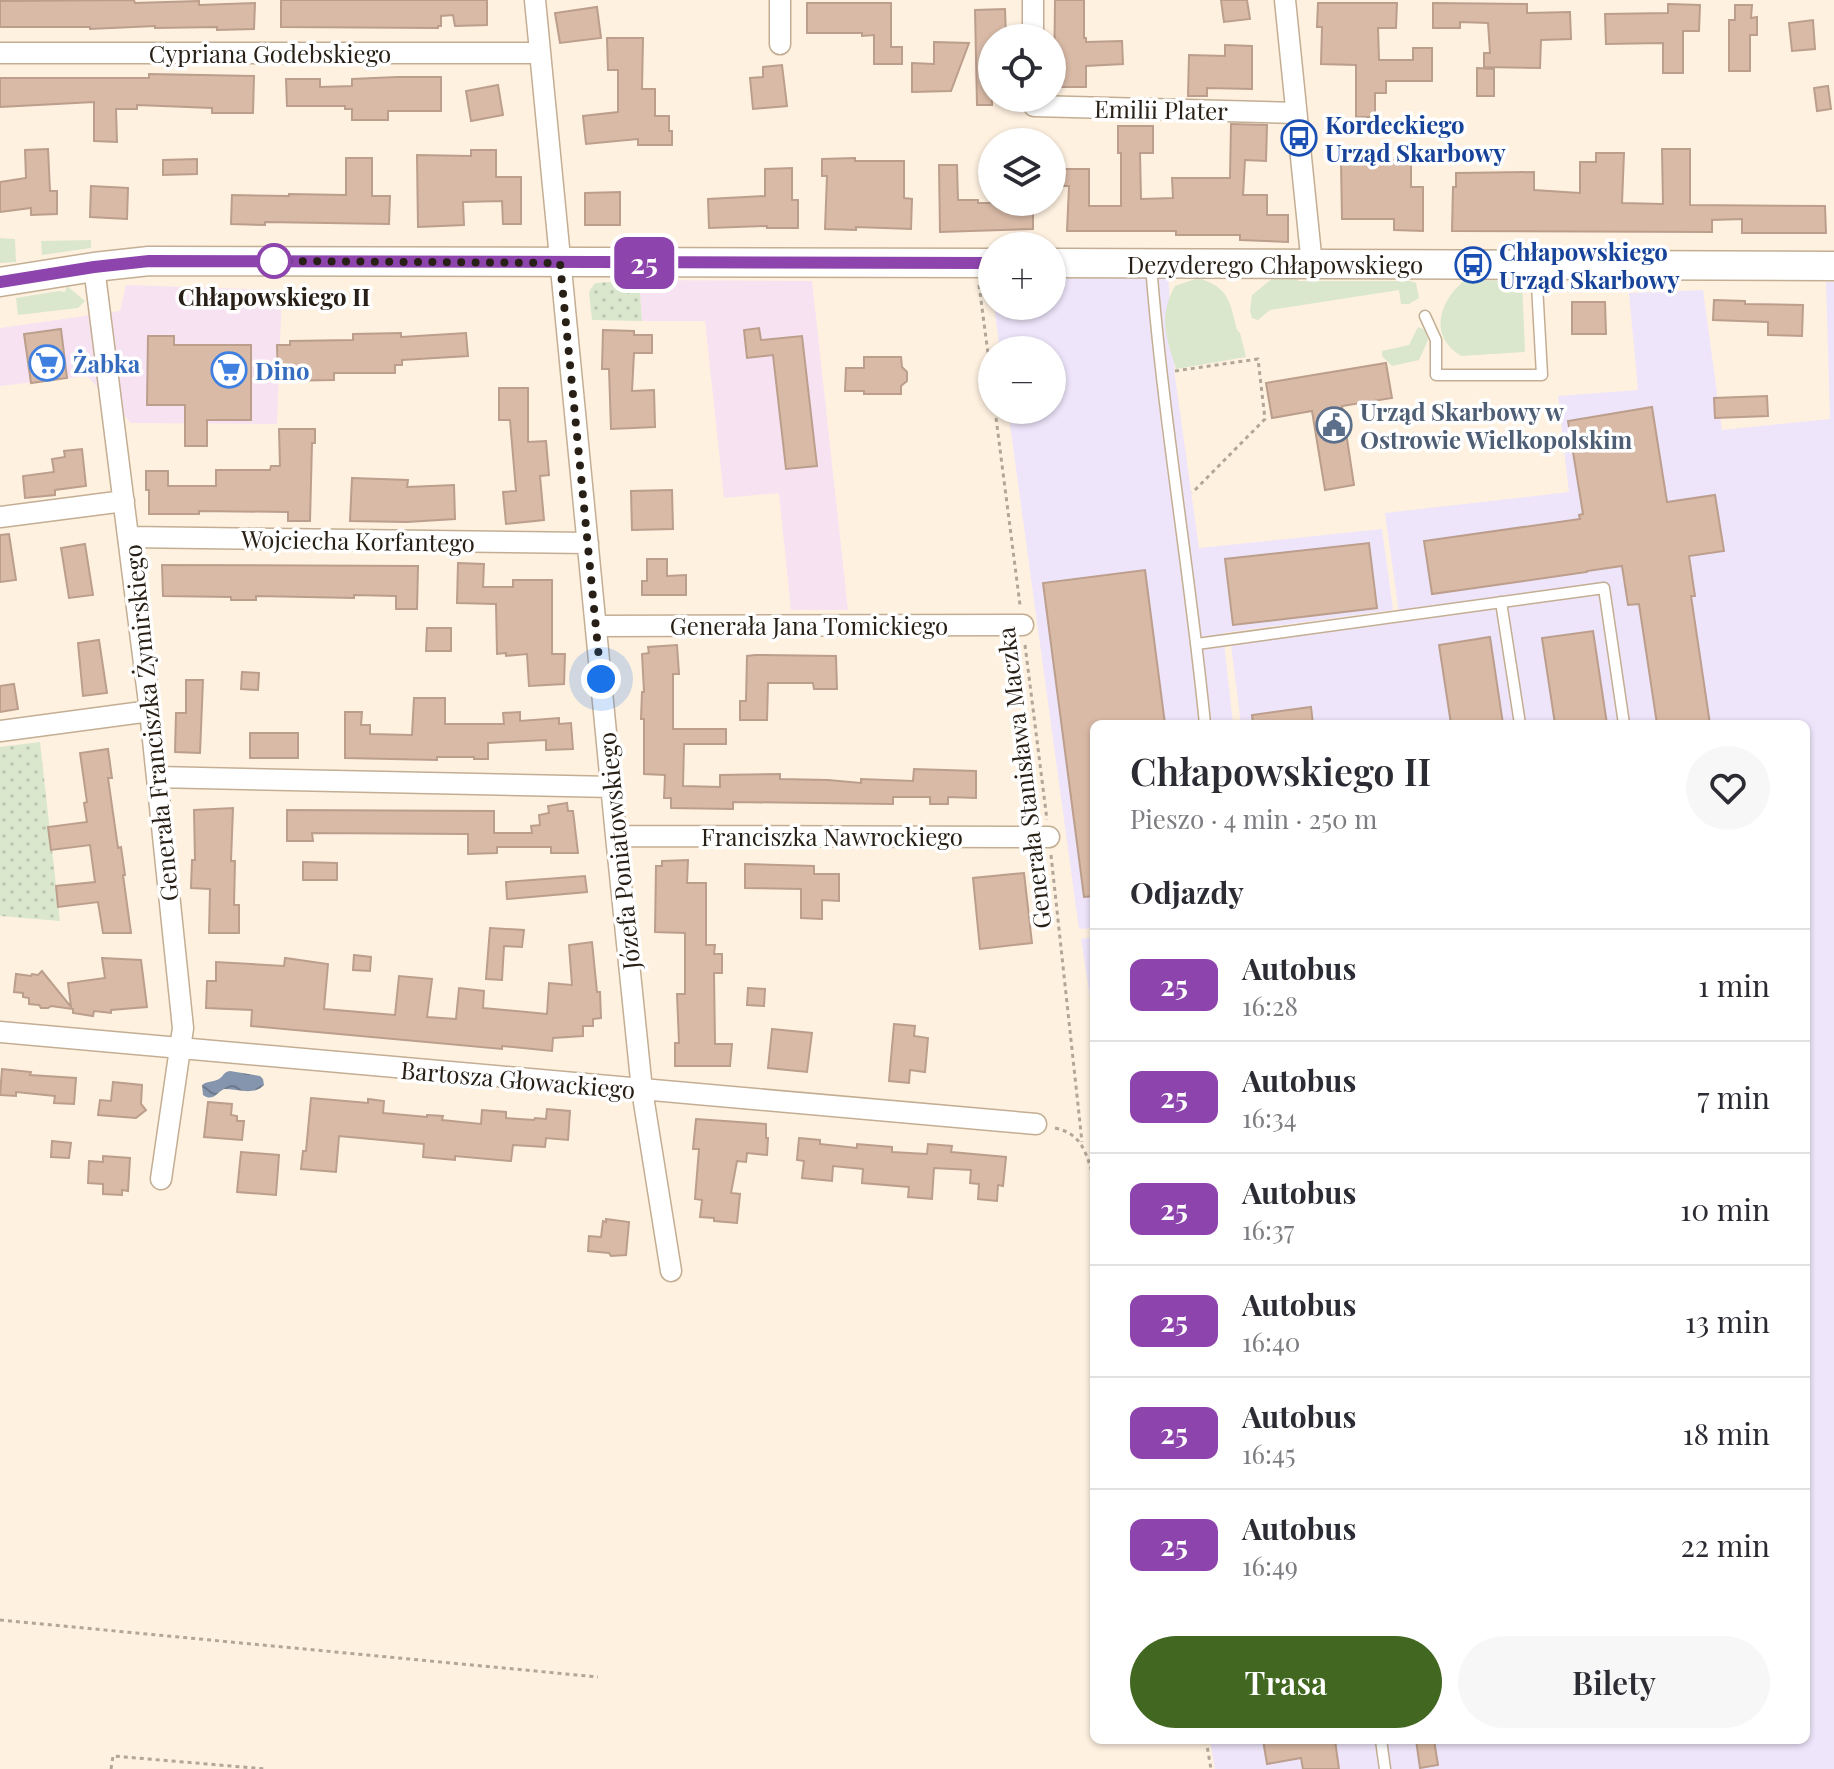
<!DOCTYPE html>
<html lang="pl">
<meta charset="utf-8">
<style>
:root{--surface:#fff;--page:#f7f7f7;--text:#2b2b33;--muted:#7c7c81;--line:#e1e1e2;--accent:#416720}
body{margin:0;font-family:"Playfair Display",serif;background:var(--page);color:var(--text);height:100vh;display:flex;flex-direction:column;font-size:30px;white-space:nowrap}
*{box-sizing:border-box;margin:0}
p{font-size:26px;color:var(--muted)}
.icon{flex:none;width:44px;height:44px;fill:none;stroke:currentColor;stroke-width:2;stroke-linecap:round;stroke-linejoin:round}
.map{position:relative;flex:1;overflow:hidden}
.sheet{position:absolute;left:1090px;top:720px;width:720px;height:1024px;display:flex;flex-direction:column;background:var(--surface);border-radius:12px;box-shadow:0 2px 6px #0004}
.sheet>*{flex:none}
.badge{padding:0 16px;border-radius:12px;font-size:28px;line-height:52px}
.controls{position:absolute;left:978px;top:24px;display:grid;gap:16px}
.controls a{display:grid;place-items:center;width:88px;height:88px;border-radius:50%;background:var(--surface);box-shadow:0 2px 6px #0004;font-size:40px}
.you{position:absolute;width:40px;height:40px;margin:-20px;border:6px solid #fff;border-radius:50%;background:#1a73e8;box-shadow:0 0 0 12px #1a73e833}
.map>.badge{position:absolute;translate:-50% -50%;box-shadow:0 0 0 4px #fff}
h2{padding:0 40px;font-size:30px;line-height:72px}
.round{display:grid;place-items:center;flex:none;width:84px;height:84px;border-radius:42px;background:var(--page)}
.headline{display:flex;align-items:center;justify-content:space-between;height:136px;padding:0 40px}
h1{font-size:38px;font-weight:600;line-height:60px}
.action{display:flex;gap:16px;margin-top:auto;padding:16px 40px}
.action a{flex:1;height:92px;border-radius:48px;background:var(--accent);color:#fff;font-size:32px;font-weight:600;line-height:92px;text-align:center}
.action a+a{background:var(--page);color:var(--text)}
ul{padding:0;list-style:none}
li{display:flex;align-items:center;gap:24px;height:112px;padding:0 40px;border-top:2px solid var(--line)}
li div{flex:1}
li b{display:block;font-size:30px}
li em{font-style:normal}
li .badge{min-width:88px;font-weight:700;text-align:center}
.map>svg:first-child{display:block}
</style>
<div class="map">
<svg width="1834" height="1769" viewBox="0 0 1834 1769">
<defs>
<pattern id="park-dots" width="8" height="8" patternUnits="userSpaceOnUse" patternTransform="scale(2)"><rect width="8" height="8" fill="#dae7cd"/><path d="M2 2h.1M6 6h.1" fill="none" stroke="#bbc6af" stroke-width="1.8" stroke-linecap="round"/></pattern>
<pattern id="water-waves" width="16" height="10" patternUnits="userSpaceOnUse" patternTransform="scale(2)"><rect width="16" height="10" fill="#8595ae"/><path d="M0 5q4-4 8 0t8 0" fill="none" stroke="#6d798d"/></pattern>
</defs>
<rect width="100%" height="100%" fill="#fef1e0"/>
<!-- commercial -->
<path fill="#f7e2f2" d="M639,280l173,1 36,329h-57l-12,-117 -55,5 -19,-177h-63z
M126,285l156,5 -5,134 -146,-1 -44,-47 -87,10v-58l120,-17z"/>
<!-- industrial -->
<path fill="#eee5fa" d="M1168,274l7,103 24,171 183,-19 11,81 -170,23 10,91h-139v204l-15,1 -71,-519h44v-60h-52l-6,-44h58v-31z
M1826,282h8v1487h-619l-5,-29h596v-1016h-565l-10,-79 169,-25 -15,-107 184,-21 -11,-96 80,-6 -9,-97 74,-3 19,140 108,-11z
M1094,937v85l-13,-83z"/>
<!-- grass -->
<path fill="#dae7cd" d="M0,238l15,1 1,23 -16,1z
M91,240v8l-49,7 -1,-14z
M1297,275l1,6h112l6,2 3,15 -10,6h-8l-2,-14 -129,20 -12,10 -6,-2 -2,-7 2,-16 21,-17z
M1198,278c31,9 32,24 39,52l3,3 6,24 -70,12c-10,-33 -18,-52 -1,-83z
M1465,280l57,1 3,71 -64,4c-33,-20 -22,-55 4,-76z
M67,286l18,15 -7,7 -60,7 -2,-17 43,-7 6,1z
M1418,327l7,3 3,10 -9,20 -27,6 -10,-10v-5l27,-6z"/>
<!-- park -->
<path fill="url(#park-dots)" d="M639,280l3,41 -50,-1 -3,-28 6,-9z
M40,742l20,179 -60,-5v-169z"/>
<!-- water -->
<path fill="url(#water-waves)" d="M230,1071l30,5 3,3 1,6c-10,11 -26,4 -40,4 -8,4 -11,13 -21,6l-1,-10c5,-4 11,-3 17,-6 5,-3 4,-7 11,-8z"/>
<!-- building -->
<path fill="#d9baa7" stroke="#bc9e8c" stroke-width="2" d="M134,0l1,3 64,-2v4l56,-2 -1,26 -37,1v-3l-62,1v-2l-65,3v-2h-90v-26z
M281,0h206v25l-32,1 -2,-11 -12,1v10h-3v2l-157,-1z
M1055,0h29v38h2v4l36,-1 1,23 -37,2v21h-32z
M1221,0h26l3,19 -26,3z
M807,3h84v44h11v17h-28v-29l-12,1v-3h-55z
M1318,3h79l-1,25h-18l1,32h34v-12h19v33h-46v12h-11v24h-19v-52l-35,-1 1,-37h-5z
M1433,3l94,1v9l43,-1 1,27 -30,1 -1,28 -56,-1v-14h6l-2,-30 -28,-1v6h-27z
M1668,4l32,1 -1,26h-16v42h-20v-30l-57,1 -1,-30 63,-1z
M1735,5h17l-1,13 6,-1v18h-7v36h-21v-51h6z
M597,7l4,31 -41,5 -5,-30z
M1005,9l1,29h-14v67h-15l-2,-95z
M1813,20l2,29 -23,2 -3,-28z
M607,38h36l-1,51h13v27h14v15h3v14h-34v-6l-52,5 -3,-28 35,-4v-42h-10z
M934,42l35,1 -18,48 -39,1v-29l22,1z
M1225,45l27,1v43l-45,-1v8h-19l1,-41 36,1z
M782,65l5,41 -34,3 -3,-31 13,-1v-10z
M1477,68l17,1v27h-17z
M149,74l105,2 -1,37h-41v-5l-75,-3v4h-21l1,33 -23,-1v-39l-94,5v-29h149z
M397,77h44v34h-53v9h-36v-11h-7v-3h-58l-1,-27h34v8l32,-1v-7z
M498,85l5,30 -32,6 -5,-30z
M1828,86l3,23 -14,2 -3,-23z
M1231,124l36,1 -1,36 -21,-1 -2,35h24v20h21v27l-48,-2v-5h-64v-4h-109l2,-45h-9v-17h29v37h32v-53h-3v-27h35v27h-13l1,46 32,-1 -1,-20h58z
M48,149l2,42h7v23l-26,1v-7l-31,4v-30l26,-4 -1,-28z
M1662,149h28v56l135,1 1,27h-84v-14l-30,1v12l-260,-1 1,-44h3v-14l78,-1v18l46,3v-31h16v-9h28l-2,50 41,1z
M471,150h25v27h25v47h-18l-1,-23 -39,1 1,23 -46,2 -1,-72 54,1z
M346,158h26v38h18l-1,28 -124,-2v3l-34,-1 1,-29 57,1v-2l57,1z
M855,158v3h49v37l8,1 -1,30 -55,-2v3l-31,-1 2,-53h-5v-17z
M197,159v15l-34,1v-15z
M1389,160h22v27h12v44l-29,-1v-11h-52l-1,-56h48z
M939,165h18l1,35h20v3h55v26l-93,3z
M792,168v32h6v28h-31v-2l-58,2 -1,-29 57,-3v-27z
M91,186l37,2 -1,31 -37,-2z
M620,192v33h-35v-32z
M1714,300l31,1v3l58,1 -1,31 -34,-1v-13l-55,-2z
M1572,302h33l1,32h-34z
M759,328l2,12 41,-4 15,130 -31,3 -13,-114 -26,3 -3,-28z
M61,329l6,49 -36,5 -7,-49z
M603,330l31,1v4h18v18h-18l-2,38 22,-1 1,37 -44,2 -2,-60h-7z
M401,333v4l65,-4 2,23 -66,4v5h-7v8h-61v7l-56,1 -1,-36h13v-4l63,-1v-6z
M148,336h26v9h77v75h-44v26h-22v-41h-38z
M864,357h37l1,10 5,5v9l-6,5v8h-37v-3h-19l1,-23h18z
M1386,363l6,35 -50,8 12,79 -29,5 -13,-79 -40,7 -6,-35z
M499,388h29v54l18,-1 3,34 -9,1 4,44 -38,4 -3,-32 13,-1 -6,-71h-11z
M1767,396l1,20 -53,2 -1,-20z
M1652,407l15,95 48,-7 9,56 -35,5 6,40h-4l19,128h-53l-18,-120 -11,1 -6,-39 -35,5v1l-155,22 -8,-53 156,-22 -1,-4 4,-1 -15,-93z
M279,429h36v14h-3l-2,78h-22v-9l-89,-1v3h-50v-24h-3v-19h22v15h48v-16h54l1,-4h9z
M82,449l4,37 -31,4v5l-30,3 -2,-22 31,-4 -2,-13 13,-2 -1,-6z
M352,478l56,2 -1,7 47,-2 1,34 -48,3 -57,-1z
M672,490l1,39 -41,1 -1,-39z
M9,534l7,46 -16,2v-47z
M1369,543l8,65 -144,17 -8,-66z
M85,544l8,51 -24,3 -8,-50z
M647,559h20v17l19,-1v20h-44v-14h5z
M458,563l26,1 -1,23h30v-7h39v74h13l-1,30 -35,2 -2,-32 -21,2v-3l-9,1 -1,-50 -39,-1z
M162,565l256,1 -1,43h-21v-13l-42,-1v3l-98,-2v4h-25v-3l-68,-1z
M1145,570l20,154h-71v172l-10,1 -41,-314z
M427,628h24v23h-25z
M1593,631l14,93h-52l-13,-86z
M1490,637l13,87h-52l-12,-79z
M99,640l8,53 -24,3 -5,-53z
M677,645l2,29h-6v55h53v15h-42l-1,42 37,1v-12l60,-1v5l48,1 33,3v-4l52,2 1,-12 62,2v27l-28,-1v7h-18v-7h-37v7l-160,-2v7l-62,-1v-10h-7l1,-23 -21,-1v-55h-3l1,-27h2l-2,-38 7,-1 -1,-6z
M755,655l81,1 1,33h-23l-1,-6h-45l-1,37h-27v-19h6l1,-45z
M242,672l17,1 -1,17 -17,-1z
M186,680h17l-3,73 -25,-1 1,-39h10z
M14,684l4,25 -18,3v-26z
M414,698h31v26h59l-1,-11 17,-1v9l39,-3v6l12,-1 2,26 -27,1v-10l-58,3v16h-14v-2h-37v3l-92,-2v-46h17l-1,13h9v9l42,1z
M1311,707l2,17h-60l-1,-9z
M250,733h48v25h-48z
M108,749l4,29h-4l10,70 3,-1 4,28h-2l8,58h-28l-5,-31 -40,5 -2,-21 39,-4 -5,-37 -39,5 -3,-23 39,-5 -3,-19 3,-1 -7,-49z
M567,803l1,8h5l5,42h-27v-6h-54v6l-29,1v-20l-156,-1 1,8h-26v-31l207,1v22h38l-1,-7 9,-1 -1,-10 10,-2 -1,-7z
M233,808l-2,53h4l-1,44h5v28h-30l1,-44 -19,-1 1,-28h3l-1,-50z
M688,860l-1,23h19v62h9l-1,9h8v19h-8l1,71h17l-2,22h-55v-23h4l-2,-49h8v-61l-30,-1 1,-66h6v-5z
M303,862l34,1v17h-34z
M745,864l69,2v8h25v27l-17,-1v19l-21,-1v-29l-56,-1z
M1024,873l8,70 -52,6 -7,-71z
M585,876l2,16 -80,7 -1,-17z
M490,928l34,2 -2,17 -18,-1 -2,34 -16,-1z
M592,942l5,50h3l1,26 -8,1v7h-10v10l-30,2 -1,13 -50,-5v3l-251,-23 1,-16 -46,-2 1,-27h9v-19l68,4 1,-8 43,6 -4,45 71,6 4,-39 33,3 -5,38 29,2 3,-31 25,3 -1,17 64,6 2,-31 23,2 -3,-40z
M354,955l17,2 -1,14 -17,-1z
M102,958l39,2 6,47 -36,3v3l-17,-2 -1,5 -20,-3v-4l-22,-3 -3,2h-7l-2,-3 -10,-1v-6l-6,-1v-4l-9,-1 2,-18 15,2 1,-2 6,1 4,-4 29,36 -3,-24 37,-5z
M748,988l17,1 -1,17 -17,-1z
M894,1024l21,2 -1,10 14,2 -3,34 -15,-2 -1,13 -20,-2z
M772,1029l40,4 -5,39 -39,-4z
M2,1069l29,3 -1,3 46,3 -2,26 -20,-1 1,-7 -39,-4v4l-16,-1z
M113,1082l29,3 -1,19 5,6 -10,8 -38,-3 2,-15 11,1z
M311,1098l57,5v-4l16,2 -1,12 44,4v-2l16,1 -1,4 39,4 1,-14 24,2v6l28,2 1,-2 11,1 1,-10 23,2 -2,29 -22,-2 -1,9 -32,-2 -2,16 -56,-5v4l-32,-3 1,-13 -85,-8 -3,36 -35,-3 2,-18h3z
M208,1102l24,2 -1,11 6,1v5h7l-2,19 -38,-3z
M696,1119l70,5v14h2l-1,17 -20,-2 -1,9 -9,-1 -6,32 9,1 -3,29 -23,-2v-3l-14,-1 2,-17 -7,-1 4,-50h-6z
M799,1138l21,2v4l37,4v-4l35,3v5l35,2 1,-10 24,2 -1,6 55,5 -3,29 -5,-1 -1,16 -19,-2 1,-15 -9,-1 1,-13 -37,-2 -2,31 -24,-2 1,-10 -47,-4 1,-14 -30,-3 -1,15 -30,-3 2,-17 -7,-1z
M52,1141l19,2 -2,15 -18,-1z
M241,1152l38,3 -3,40 -39,-3z
M103,1156l27,2 -2,33 -6,-1v5l-19,-1v-10l-15,-1 1,-22 14,1z
M606,1219l23,3 -3,33 -15,1 -2,-3 -21,-2 1,-15 12,1 2,-16 3,1z
M1263,1740h72l4,29h-36l-2,-11 -34,6z
M1416,1740h18l4,25 -18,3z"/>
<g fill="none" stroke-linecap="round" stroke-linejoin="round">
<defs>
<path id="lane" d="M1151,265c12,154 39,306 54,459
M1425,316l11,24v35h106l-6,-108
M1501,602l19,122
M1197,644l407,-56 20,136
M1381,1740l4,29"/>
<path id="street" d="M535,0l81,836 26,254 29,181
M1033,0v38
M1285,0l27,265
M780,44v-44
M0,53h540
M1034,98v8l262,7
M94,267l56,444 33,317 -22,151
M0,517l124,-16
M129,537l459,6
M596,626l427,-1
M0,731l150,-20
M157,777l455,10
M616,836l433,1
M0,1032l1036,92"/>
<path id="secondary" d="M1052,263l782,3
M0,282l94,-15 55,-6 843,2"/>
</defs>
<!-- lane casing -->
<use href="#lane" stroke="#c3ae93" stroke-width="13"/>
<!-- street casing -->
<use href="#street" stroke="#c3ae93" stroke-width="23"/>
<!-- secondary casing -->
<use href="#secondary" stroke="#c3ae93" stroke-width="31"/>
<!-- path -->
<path stroke="#b1a698" stroke-width="3" stroke-dasharray="4 4" stroke-linecap="butt" d="M979,285l13,99
M1175,371l83,-12 7,60 -73,74
M995,410l25,195
M1025,645l22,175
M1051,855l31,287
M1055,1128c28,6 31,26 39,50
M0,1620l598,57
M1206,1740l5,29
M111,1769l2,-13 153,13"/>
<!-- lane -->
<use href="#lane" stroke="#fff" stroke-width="10"/>
<!-- street -->
<use href="#street" stroke="#fff" stroke-width="20"/>
<!-- secondary -->
<use href="#secondary" stroke="#fff" stroke-width="28"/>
</g>
<g fill="none" stroke-linecap="round" stroke-linejoin="round">
<defs>
<path id="line" d="M0,282l94,-15 55,-6 843,2"/>
</defs>
<!-- line casing -->
<use href="#line" stroke="#fff" stroke-width="18"/>
<!-- line -->
<use href="#line" stroke="#8e44ad" stroke-width="12"/>
<!-- walk -->
<path stroke="#282016" stroke-width="8" stroke-dasharray="0 14.4" d="M274,261l286,2 41,416"/>
</g>
<!-- icons -->
<defs>
<symbol id="bus-ring" viewBox="-11 -11 22 22"><circle r="9.5" fill="#fff" stroke="#1a4fb4" stroke-width="1.5"/><path d="M-5-6H5V4H4V6H2V4H-2V6H-4V4H-5ZM-3.5-4V0h7V-4ZM-3.5 1.2v1.5H-2V1.2ZM2 1.2v1.5H3.5V1.2Z" fill="#1a4fb4"/></symbol>
<symbol id="supermarket-ring" viewBox="-11 -11 22 22"><circle r="9.5" fill="#fff" stroke="#3f7fe0" stroke-width="1.5"/><path d="M-6-5.5h2.5l.6 2H6L4.5 2H-2.5L-4.4-4H-6ZM-1.5 3.2a1.3 1.3 0 1 0 .1 0ZM3 3.2a1.3 1.3 0 1 0 .1 0Z" fill="#3f7fe0"/></symbol>
<symbol id="civic-ring" viewBox="-11 -11 22 22"><circle r="9.5" fill="#fff" stroke="#5c6f8a" stroke-width="1.5"/><path d="M-.6-6.5H3V-4.5H.6V-3L4-1V1h2V6H-6V1h2V-1L-.6-3ZM-1.2 2.5V6h2.4V2.5Z" fill="#5c6f8a"/></symbol>
</defs>
<g fill-rule="evenodd">
<use href="#bus-ring" x="1279" y="118" width="40" height="40"/>
<use href="#bus-ring" x="1453" y="245" width="40" height="40"/>
<use href="#supermarket-ring" x="27" y="343" width="40" height="40"/>
<use href="#supermarket-ring" x="209" y="350" width="40" height="40"/>
<use href="#civic-ring" x="1314" y="405" width="40" height="40"/>
</g>
<!-- markers -->
<circle fill="#fff" stroke="#8e44ad" stroke-width="4" cx="274" cy="261" r="16"/>
<g text-anchor="middle" dominant-baseline="central" stroke-width="7" stroke-linejoin="round" paint-order="stroke">
<!-- street labels -->
<g font-size="24" fill="#282016" stroke="#fff">
<text x="270" y="53">Cypriana Godebskiego</text>
<text transform="translate(1161 109) rotate(1)">Emilii Plater</text>
<text x="1275" y="264">Dezyderego Chłapowskiego</text>
<text transform="translate(358 540) rotate(1)">Wojciecha Korfantego</text>
<text x="809" y="625">Generała Jana Tomickiego</text>
<text transform="translate(150 723) rotate(-96)">Generała Franciszka Żymirskiego</text>
<text transform="translate(1023 778) rotate(-97)">Generała Stanisława Maczka</text>
<text x="832" y="836">Franciszka Nawrockiego</text>
<text transform="translate(618 851) rotate(-96)">Józefa Poniatowskiego</text>
<text transform="translate(518 1079) rotate(5)">Bartosza Głowackiego</text>
</g>
<!-- transit labels -->
<g font-size="24" font-weight="bold" fill="#164399" stroke="#fff" text-anchor="start">
<text x="1325" y="124">Kordeckiego<tspan x="1325" dy="28">Urząd Skarbowy</tspan></text>
<text x="1499" y="251">Chłapowskiego<tspan x="1499" dy="28">Urząd Skarbowy</tspan></text>
</g>
<!-- stop labels -->
<g font-size="24" font-weight="bold" fill="#282016" stroke="#fff">
<text x="274" y="296">Chłapowskiego II</text>
</g>
<!-- shop labels -->
<g font-size="24" font-weight="bold" fill="#366cbe" stroke="#fff" text-anchor="start">
<text x="73" y="363">Żabka</text>
<text x="255" y="370">Dino</text>
</g>
<!-- service labels -->
<g font-size="24" font-weight="bold" fill="#4e5e75" stroke="#fff" text-anchor="start">
<text x="1360" y="411">Urząd Skarbowy w<tspan x="1360" dy="28">Ostrowie Wielkopolskim</tspan></text>
</g>
</g>
</svg>
<div class="controls">
<a><svg class="icon" aria-label="locate" viewBox="0 0 24 24"><circle cx="12" cy="12" r="6"/><path d="M12 2v4M12 18v4M2 12h4M18 12h4"/></svg></a>
<a><svg class="icon" aria-label="layers" viewBox="0 0 24 24"><path d="M12 4l9 5-9 5-9-5zM3 14l9 5 9-5"/></svg></a>
<a>+</a>
<a>−</a>
</div>
<div class="you" style="left:601px;top:679px"></div>
<b class="badge" style="left:644px;top:263px;background:#8e44ad;color:#fff">25</b>
<section class="sheet">
<div class="headline"><div><h1>Chłapowskiego II</h1><p>Pieszo · 4 min · 250 m</p></div><a class="round"><svg class="icon" aria-label="heart" viewBox="0 0 24 24"><path d="M12 20l-8-8c-3-5 5-10 8-4 3-6 11-1 8 4z"/></svg></a></div>
<h2>Odjazdy</h2>
<ul>
<li><span class="badge" style="background:#8e44ad;color:#fff">25</span><div><b>Autobus</b><p>16:28</p></div><em>1 min</em></li>
<li><span class="badge" style="background:#8e44ad;color:#fff">25</span><div><b>Autobus</b><p>16:34</p></div><em>7 min</em></li>
<li><span class="badge" style="background:#8e44ad;color:#fff">25</span><div><b>Autobus</b><p>16:37</p></div><em>10 min</em></li>
<li><span class="badge" style="background:#8e44ad;color:#fff">25</span><div><b>Autobus</b><p>16:40</p></div><em>13 min</em></li>
<li><span class="badge" style="background:#8e44ad;color:#fff">25</span><div><b>Autobus</b><p>16:45</p></div><em>18 min</em></li>
<li><span class="badge" style="background:#8e44ad;color:#fff">25</span><div><b>Autobus</b><p>16:49</p></div><em>22 min</em></li>
</ul>
<div class="action"><a>Trasa</a><a>Bilety</a></div>
</section>
</div>
